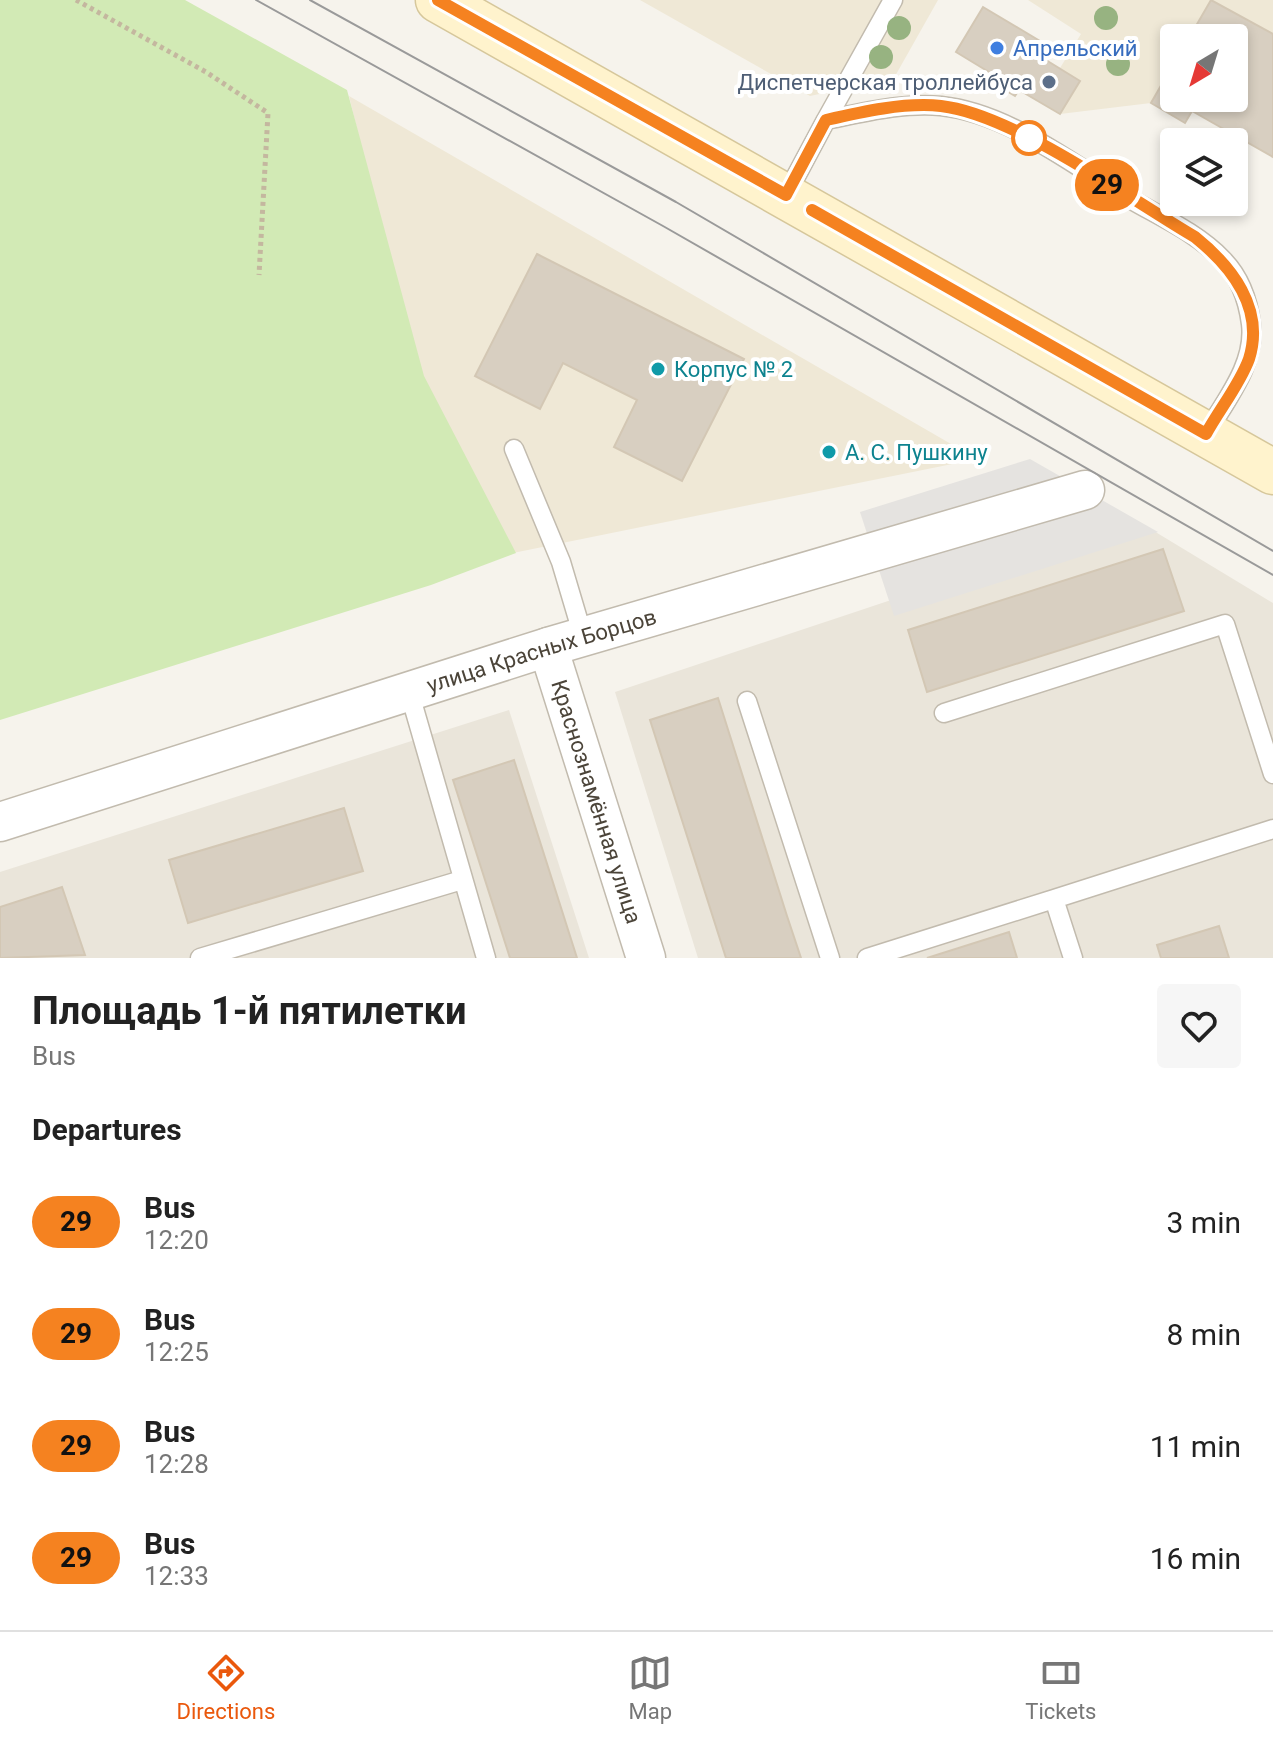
<!DOCTYPE html>
<meta charset="utf-8">
<style>
:root{--surface:#fff;--page:#f6f6f6;--text:#222;--muted:#767676;--line:#e0e0e0;--accent:#ea580c}
body{margin:0;font-family:Roboto,sans-serif;background:var(--page);color:var(--text);height:100vh;display:flex;flex-direction:column;font-size:30px;white-space:nowrap}
*{box-sizing:border-box;margin:0}
p{font-size:26px;color:var(--muted)}
.icon{flex:none;width:44px;height:44px;fill:none;stroke:currentColor;stroke-width:2;stroke-linecap:round;stroke-linejoin:round}
.map{position:relative;height:958px;overflow:hidden}
.panel{display:flex;flex-direction:column;background:var(--surface);flex:1}
.panel>*{flex:none}
.badge{padding:0 16px;border-radius:26px;font-size:28px;line-height:52px}
.needle{width:52px;rotate:218deg}
.fabs{position:absolute;left:1160px;top:24px;display:grid;gap:16px}
.fabs a{display:grid;place-items:center;width:88px;height:88px;border-radius:8px;background:var(--surface);box-shadow:0 4px 12px #0003;font-size:40px}
.map>.badge{position:absolute;translate:-50% -50%;box-shadow:0 0 0 4px #fff}
h2{padding:0 32px;font-size:30px;line-height:72px}
.round{display:grid;place-items:center;flex:none;width:84px;height:84px;border-radius:8px;background:var(--page)}
.head{display:flex;align-items:center;justify-content:space-between;height:136px;padding:0 32px}
h1{font-size:38px;font-weight:700;line-height:60px}
ul{padding:0;list-style:none}
li{display:flex;align-items:center;gap:24px;height:112px;padding:0 32px}
li div{flex:1}
li b{display:block;font-size:30px}
li em{font-style:normal}
li .badge{min-width:88px;font-weight:700;text-align:center}
.menu{display:flex;justify-content:space-around;align-items:center;height:112px;border-top:2px solid var(--line);background:var(--surface);font-size:22px;color:var(--muted)}
.menu a{display:grid;justify-items:center;gap:4px}
.menu .on{color:var(--accent)}
.map>svg:first-child{display:block}
</style>
<div class="map">
<svg width="1273" height="958" viewBox="0 0 1273 958">
<rect width="100%" height="100%" fill="#f6f3ec"/>
<!-- residential -->
<path fill="#eae5da" d="M1134,519l139,84v355h-575l-83,-266z
M509,710l80,248h-589v-86z"/>
<!-- education -->
<path fill="#efe8d6" fill-rule="evenodd" d="M640,0h298l-44,78 -84,18z
M1028,0h245v157l-80,-46 -8,12 -34,-20 -91,11 20,-33 -20,-13 21,-34zM1174,38h60v60h-60z
M349,96l628,363 -514,104z"/>
<!-- green -->
<path fill="#d2eab5" d="M0,0h185l162,90 77,286 92,177 -85,32 -431,135z"/>
<!-- parking -->
<path fill="#e5e3e0" d="M1030,459l128,73 -264,84 -34,-104z"/>
<!-- building -->
<path fill="#d8cfc1" stroke="#d3c7b4" stroke-width="2" d="M1211,0l62,34v123l-81,-46 -7,12 -34,-20 23,-40v35h60v-60h-45z
M983,7l57,34 -7,11 47,29 -20,33 -41,-24 -4,6 -17,-10 4,-6 -46,-28z
M537,254l207,105 -62,122 -68,-34 23,-47 -74,-37 -23,46 -65,-33z
M1163,549l21,62 -257,81 -19,-62z
M718,698l69,218 14,42h-75l-76,-238z
M514,760l63,198h-67l-57,-178z
M344,808l19,63 -175,52 -19,-63z
M62,887l23,68 -85,3v-51z
M1219,926l10,32h-68l-4,-13z
M1009,932l8,26h-90z"/>
<g fill="none" stroke-linecap="round" stroke-linejoin="round">
<defs>
<path id="service" d="M826,120l67,-120
M786,195l40,-75c35,-7 79,-18 115,-14 68,7 132,59 189,93 31,18 67,34 92,60 17,17 26,41 29,65 5,40 -26,77 -45,110
M514,449l47,113 22,74
M409,691l77,267
M747,701l83,257
M944,713l281,-89 48,150
M1054,899l219,-70
M200,958l262,-78
M867,958l187,-59 19,59"/>
<g id="minor">
<path id="s1" d="M548,647l98,311"/>
<path id="s2" d="M0,822l548,-175 537,-157"/>
</g>
<path id="secondary" d="M438,0l835,472"/>
</defs>
<!-- service casing -->
<use href="#service" stroke="#c2bbae" stroke-width="21"/>
<!-- minor casing -->
<use href="#minor" stroke="#c2bbae" stroke-width="41"/>
<!-- secondary casing -->
<use href="#secondary" stroke="#d6c79b" stroke-width="47"/>
<!-- path -->
<path stroke="#c4b79f" stroke-width="5" stroke-dasharray="4 4" stroke-linecap="butt" d="M76,0l130,72 62,41 -9,162"/>
<!-- service -->
<use href="#service" stroke="#fff" stroke-width="18"/>
<!-- minor -->
<use href="#minor" stroke="#fff" stroke-width="38"/>
<!-- secondary -->
<use href="#secondary" stroke="#fff3cd" stroke-width="44"/>
<!-- tram -->
<path stroke="#9a9a9a" stroke-width="2" d="M256,0l407,226 610,349
M310,0l366,202 597,349"/>
</g>
<!-- trees -->
<g fill="#97b381">
<circle cx="1106" cy="18" r="12"/>
<circle cx="899" cy="28" r="12"/>
<circle cx="881" cy="57" r="12"/>
<circle cx="1118" cy="64" r="12"/>
</g>
<g fill="none" stroke-linecap="round" stroke-linejoin="round">
<defs>
<path id="line" d="M438,0l348,195 40,-75c35,-8 79,-18 115,-14 72,8 189,93 254,131 36,29 70,71 54,122 -9,25 -30,51 -43,75l-394,-224"/>
</defs>
<!-- line casing -->
<use href="#line" stroke="#fff" stroke-width="18"/>
<!-- line -->
<use href="#line" stroke="#f58220" stroke-width="12"/>
</g>
<!-- markers -->
<circle fill="#3f7fe0" stroke="#fff" stroke-width="3" cx="997" cy="48" r="8"/>
<circle fill="#5c6f8a" stroke="#fff" stroke-width="3" cx="1049" cy="82" r="8"/>
<circle fill="#fff" stroke="#f58220" stroke-width="4" cx="1029" cy="138" r="16"/>
<g fill="#0f9aa8" stroke="#fff" stroke-width="3">
<circle cx="658" cy="369" r="8"/>
<circle cx="829" cy="452" r="8"/>
</g>
<g text-anchor="middle" dominant-baseline="central" stroke-width="8" stroke-linejoin="round" paint-order="stroke">
<!-- shop labels -->
<g font-size="22" fill="#366cbe" stroke="#fff" text-anchor="start">
<text x="1013" y="48">Апрельский</text>
</g>
<!-- service labels -->
<g font-size="22" fill="#4e5e75" stroke="#fff" text-anchor="end">
<text x="1033" y="82">Диспетчерская троллейбуса</text>
</g>
<!-- culture labels -->
<g font-size="22" fill="#0d838f" stroke="#fff" text-anchor="start">
<text x="674" y="369">Корпус № 2</text>
<text x="845" y="452">А. С. Пушкину</text>
</g>
<!-- street labels -->
<g font-size="22" fill="#4b4439" stroke="#fff">
<text stroke="none"><textPath href="#s2" startOffset="568">улица Красных Борцов</textPath></text>
<text stroke="none"><textPath href="#s1" startOffset="162">Краснознамённая улица</textPath></text>
</g>
</g>
</svg>
<div class="fabs">
<a><svg class="needle" viewBox="-14 -14 28 28"><path d="M0-13l5 13h-10z" fill="#e53935"/><path d="M0 13l5-13h-10z" fill="#767676"/></svg></a>
<a><svg class="icon" aria-label="layers" viewBox="0 0 24 24"><path d="M12 4l9 5-9 5-9-5zM3 14l9 5 9-5"/></svg></a>
</div>
<b class="badge" style="left:1107px;top:185px;background:#f58220;color:#111">29</b>
</div>
<section class="panel">
<div class="head"><div><h1>Площадь 1-й пятилетки</h1><p>Bus</p></div><a class="round"><svg class="icon" aria-label="heart" viewBox="0 0 24 24"><path d="M12 20l-8-8c-3-5 5-10 8-4 3-6 11-1 8 4z"/></svg></a></div>
<h2>Departures</h2>
<ul>
<li><span class="badge" style="background:#f58220;color:#111">29</span><div><b>Bus</b><p>12:20</p></div><em>3 min</em></li>
<li><span class="badge" style="background:#f58220;color:#111">29</span><div><b>Bus</b><p>12:25</p></div><em>8 min</em></li>
<li><span class="badge" style="background:#f58220;color:#111">29</span><div><b>Bus</b><p>12:28</p></div><em>11 min</em></li>
<li><span class="badge" style="background:#f58220;color:#111">29</span><div><b>Bus</b><p>12:33</p></div><em>16 min</em></li>
</ul>
</section>
<nav class="menu">
<a class="on"><svg class="icon" aria-label="directions" viewBox="0 0 24 24"><path d="M12 3l9 9-9 9-9-9zM9 14v-3h6M13 9l2 2-2 2"/></svg>Directions</a>
<a><svg class="icon" aria-label="map" viewBox="0 0 24 24"><path d="M3 6l6-2 6 2 6-2v14l-6 2-6-2-6 2zM9 4v14M15 6v14"/></svg>Map</a>
<a><svg class="icon" aria-label="tickets" viewBox="0 0 24 24"><path d="M3 7h18v10H3zM15 7v10"/></svg>Tickets</a>
</nav>
